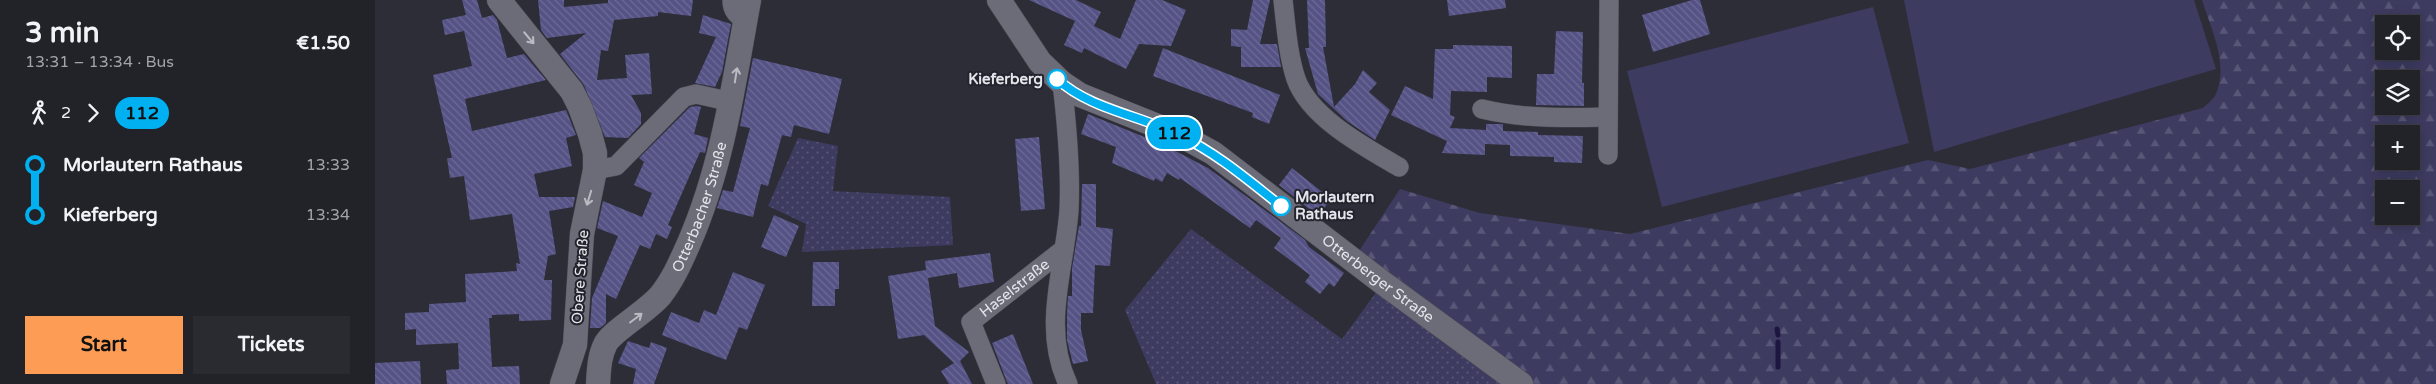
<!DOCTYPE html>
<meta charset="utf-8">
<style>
:root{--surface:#222229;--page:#2a2a31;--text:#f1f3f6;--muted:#a2a4a8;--line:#3f3f46;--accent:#fd9c55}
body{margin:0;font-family:"Varela Round",sans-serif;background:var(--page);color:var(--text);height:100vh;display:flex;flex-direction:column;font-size:19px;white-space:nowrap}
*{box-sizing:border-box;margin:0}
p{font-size:16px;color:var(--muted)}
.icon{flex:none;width:28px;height:28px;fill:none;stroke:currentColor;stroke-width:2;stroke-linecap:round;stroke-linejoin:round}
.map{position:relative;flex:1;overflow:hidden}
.drawer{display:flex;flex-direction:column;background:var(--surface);width:375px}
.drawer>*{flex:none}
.badge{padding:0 10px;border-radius:16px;font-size:18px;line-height:32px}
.tools{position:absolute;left:2000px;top:15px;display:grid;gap:10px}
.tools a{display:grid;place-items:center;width:45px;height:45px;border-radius:0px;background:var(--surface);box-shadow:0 2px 12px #0003,0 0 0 1px var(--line);font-size:25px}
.map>.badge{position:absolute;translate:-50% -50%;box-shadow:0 0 0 2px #fff}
.legs{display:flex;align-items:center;gap:8px;height:55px;padding:0 25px;font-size:16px}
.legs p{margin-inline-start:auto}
.headline{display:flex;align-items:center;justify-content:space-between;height:85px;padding:0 25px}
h1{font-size:28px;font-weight:700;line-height:38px}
.action{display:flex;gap:10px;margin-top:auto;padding:10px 25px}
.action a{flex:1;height:58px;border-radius:0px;background:var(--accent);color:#111;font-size:20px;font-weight:700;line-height:58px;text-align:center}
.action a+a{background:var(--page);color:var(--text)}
ul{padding:0 25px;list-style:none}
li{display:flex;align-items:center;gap:18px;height:50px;font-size:19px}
li i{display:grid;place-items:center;width:8px;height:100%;margin:0 6px;background:currentColor}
li i::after{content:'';width:12px;height:12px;margin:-6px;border:4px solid;border-radius:50%;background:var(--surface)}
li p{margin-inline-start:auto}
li:first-child i{background:linear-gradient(#0000 50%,currentColor 0)}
li:last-child i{background:linear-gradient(currentColor 50%,#0000 0)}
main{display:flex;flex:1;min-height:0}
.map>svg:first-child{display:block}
</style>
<main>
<section class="drawer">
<div class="headline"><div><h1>3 min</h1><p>13:31 – 13:34 · Bus</p></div><b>€1.50</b></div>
<div class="legs"><svg class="icon" aria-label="walk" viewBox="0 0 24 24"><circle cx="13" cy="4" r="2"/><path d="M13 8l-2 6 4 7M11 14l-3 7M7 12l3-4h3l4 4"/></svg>2<svg class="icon" aria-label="forward" viewBox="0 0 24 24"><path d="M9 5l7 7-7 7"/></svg><b class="badge" style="background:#00b0f0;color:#111">112</b></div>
<ul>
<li><i style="color:#00b0f0"></i><b>Morlautern Rathaus</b><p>13:33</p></li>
<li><i style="color:#00b0f0"></i><b>Kieferberg</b><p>13:34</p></li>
</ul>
<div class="action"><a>Start</a><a>Tickets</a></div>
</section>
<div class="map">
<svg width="2061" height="384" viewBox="0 0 2061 384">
<defs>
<pattern id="grass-dots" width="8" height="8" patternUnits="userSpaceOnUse" patternTransform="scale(1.25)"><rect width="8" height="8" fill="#3d3b60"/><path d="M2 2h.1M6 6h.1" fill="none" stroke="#595777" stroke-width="1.8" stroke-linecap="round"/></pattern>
<pattern id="forest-firs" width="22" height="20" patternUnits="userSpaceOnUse" patternTransform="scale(1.25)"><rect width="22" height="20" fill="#3d3b60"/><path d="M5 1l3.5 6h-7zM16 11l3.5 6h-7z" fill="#595777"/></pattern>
<pattern id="building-back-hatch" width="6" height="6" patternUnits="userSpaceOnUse" patternTransform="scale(1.25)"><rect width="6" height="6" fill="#555285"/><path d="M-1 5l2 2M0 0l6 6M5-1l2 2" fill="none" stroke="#6d6b96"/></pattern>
</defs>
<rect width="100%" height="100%" fill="#2d2d37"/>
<!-- grass -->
<path fill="url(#grass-dots)" d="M423,138l40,8 -5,45 117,6 3,48 -151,7 4,-28 -38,-18z
M816,229l151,110 41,-56 138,101h-365l-31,-74z"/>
<!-- forest -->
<path fill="url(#forest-firs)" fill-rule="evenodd" d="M1827,0h234v384h-915l-168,-124 47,-71 80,24 150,21 298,-74 42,9 233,-61c4,-4 11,-9 13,-14 13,-30 -5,-65 -14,-94zM2009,24h27v27h-27zM2009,79h27v27h-27zM2009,134h27v27h-27zM2009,189h27v27h-27z"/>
<!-- garden -->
<path fill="#3d3b60" d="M1529,0h290l22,69 -282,83z
M1498,7l36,136 -247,64 -35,-136z"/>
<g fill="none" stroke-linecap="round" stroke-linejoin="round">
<!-- stream -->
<path stroke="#1d1643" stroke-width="5" d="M1402,329l1,6
M1403,342v25"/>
</g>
<!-- building -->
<path fill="url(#building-back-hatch)" d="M87,0h15l5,18 11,-3 4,5 10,38 17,-4 22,26 -81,19 7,32 94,-21 10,25 -10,3 6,28 -38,8 5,23h36l-2,10 -24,4 7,43 -8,2 -4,24h8l-1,40 -32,1v-7l-27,1v3h-3l3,49 27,-1 1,18h-73l-1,-14 13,-1 -1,-26 -42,2v-16l-11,1v-17l24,-1v-8l37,-2 -1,-28 52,-3 -1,-8 4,1 -8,-50 -42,6 -6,-44 -14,2 -3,-20h5l-19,-83 39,-9 -8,-35 -19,4 -3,-15 24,-5z
M163,0h26v7l44,-4v-3h85l-2,16 -33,-4v4l-44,4 -6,31 -7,-1 -4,30 30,-2 -2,-23 24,-2 3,41 -21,1 10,18v11l-13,14 -23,-1 -21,-52 -24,-31 26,-21 -39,5 -6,-8z
M654,0h47l25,12 -7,14 26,13 16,-39h26l24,10 -15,36 -32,-2 -13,25 -42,-21 -2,5 -18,-8 11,-24z
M878,0h17l-10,44h17l4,23h-40v-20l-10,-1v-17l16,1z
M932,0h18l1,47h-3l11,60 21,-23 8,-14 14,13 -8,9 21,18 -15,30 -28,-19 -29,-27 -13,-46h4z
M1072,0h58l1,8 -57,8z
M1317,0h8l10,34 -57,18 -11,-37z
M328,15l28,9 -9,48 -7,15 -20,-4 21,-46 -17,-4z
M1181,31l27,1 -1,51h2v23l-48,-1 1,-31h17z
M1078,45l59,1v32l-25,-1v15l-36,-1 -1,24 5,2 -5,11 36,2v-6h17v7l35,1v3l45,1 -1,27 -28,-1v-5l-44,-1v-11l-25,-1v11l-43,-2 5,-12 -56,-26 14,-29 28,13 2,-50h18z
M788,48l117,47 -11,29 -17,-7 1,-4 -100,-37z
M378,58l89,21 -13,55 -35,-9 -3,12 -9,-2 -14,51 -7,-2 -8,33 -36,-9 6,-18 10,2 17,-64 -10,-2z
M321,106l5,1 -7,27 14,4 -3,15 -5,-1 -32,73 4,2 -5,12 -11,-5 -6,15 -10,-4 -24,54 -10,-5v29l-6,5h-10l2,-30 26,-62 -21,-8 6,-27 39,16 10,-24 -18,-8 10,-23 -5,-4 51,-51z
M713,114l76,31 44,23 97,72 4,7 35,26 -10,14 -5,-4 -9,11 -15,-12 5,-7 -36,-27 7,-10 -25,-18 -6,8 -70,-50 -1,2 -12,-7 -5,9 -7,-4 -1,3 -42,-18 4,-16 -35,-13z
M664,137l6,72 -24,2 -6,-72z
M917,168l39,31 -13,17 -39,-31z
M707,184h14v43l17,2 -3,37 -15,-1 -2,48h-12v17l7,31 -15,3 -6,-24v-27l1,-17h4v-28l7,-42h2z
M399,215l25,11 -13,31 -25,-10z
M615,253l4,29 -35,6 -2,-15 -29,5 7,48 34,26 -9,9 12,23h-23l-8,-13 13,-8 -30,-28 -26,4 -10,-63 38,-6 -1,-9z
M438,262h26v27h-4v17h-23z
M358,272l32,13 -18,45 -8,-3 -13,33 -64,-25 9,-23 28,11 5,-13 12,5z
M638,334l20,50h-25l-1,-2 -15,-39z
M253,341l21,7 2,-6 16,6 -13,36h-21l3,-15 -18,-6z
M45,361l1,23h-46v-21z"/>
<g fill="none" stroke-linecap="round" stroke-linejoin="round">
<defs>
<g id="minor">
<path d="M357,0c0,11 5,15 13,20"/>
<path d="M908,0c3,26 5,55 13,79 14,39 69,68 103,88"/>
<path d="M687,83c5,42 9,85 7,127 -4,58 -28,117 -1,174"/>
<path d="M1107,109c42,10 83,9 126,8"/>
<path d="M1233,155l1,-155"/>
<path d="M220,170l21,-4 68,-69 12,-3 36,8"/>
<path id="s1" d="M621,384l-25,-62 93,-73"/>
</g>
<g id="tertiary">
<path d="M124,0l73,91 8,16 10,27 5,19v17l-13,64 -7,111 -13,39"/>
<path id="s2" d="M624,0l41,62 22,21 18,12 100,40 33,18 170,130 138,101"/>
<path id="s3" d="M223,384c1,-14 1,-28 8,-41 8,-13 40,-31 54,-47 13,-16 21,-35 29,-53 34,-78 45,-161 60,-243"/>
</g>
</defs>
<!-- minor casing -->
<use href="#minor" stroke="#4c4b54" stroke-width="20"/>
<!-- tertiary casing -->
<use href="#tertiary" stroke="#4c4b54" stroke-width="25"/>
<!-- minor -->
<use href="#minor" stroke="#6b6c77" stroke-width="19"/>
<!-- tertiary -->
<use href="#tertiary" stroke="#6b6c77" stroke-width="24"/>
</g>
<!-- one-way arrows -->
<defs><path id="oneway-shaft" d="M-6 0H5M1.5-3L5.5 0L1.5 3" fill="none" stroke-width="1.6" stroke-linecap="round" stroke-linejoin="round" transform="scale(1.25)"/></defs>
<g stroke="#babac2">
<use href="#oneway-shaft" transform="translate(154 38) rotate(50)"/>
<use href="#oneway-shaft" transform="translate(361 75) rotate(-81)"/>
<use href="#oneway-shaft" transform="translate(214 198) rotate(107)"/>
<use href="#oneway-shaft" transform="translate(261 318) rotate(-37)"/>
</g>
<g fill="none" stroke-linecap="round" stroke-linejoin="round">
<defs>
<path id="line-1" d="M682,79c34,31 84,36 124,57 37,18 68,45 100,70"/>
</defs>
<!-- line-1 casing -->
<use href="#line-1" stroke="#fff" stroke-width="11"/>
<!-- line-1 -->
<use href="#line-1" stroke="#00b0f0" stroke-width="8"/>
</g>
<!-- markers -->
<g fill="#fff" stroke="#00b0f0" stroke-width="2.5">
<circle cx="682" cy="79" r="9"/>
<circle cx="906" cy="206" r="9"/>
</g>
<g text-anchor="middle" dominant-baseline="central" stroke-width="4" stroke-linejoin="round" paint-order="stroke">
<!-- stop labels -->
<g font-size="15" font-weight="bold" fill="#e4e4eb" stroke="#23232d" text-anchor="end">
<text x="668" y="79">Kieferberg</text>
<text x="920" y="197" text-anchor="start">Morlautern<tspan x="920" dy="17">Rathaus</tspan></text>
</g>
<!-- street labels -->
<g font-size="15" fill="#e4e4eb" stroke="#23232d">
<text stroke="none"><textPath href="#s3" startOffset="212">Otterbacher Straße</textPath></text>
<text transform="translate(205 277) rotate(-86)">Obere Straße</text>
<text stroke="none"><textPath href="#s2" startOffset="479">Otterberger Straße</textPath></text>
<text stroke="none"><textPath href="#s1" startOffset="122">Haselstraße</textPath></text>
</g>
</g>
</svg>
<div class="tools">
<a><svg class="icon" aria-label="locate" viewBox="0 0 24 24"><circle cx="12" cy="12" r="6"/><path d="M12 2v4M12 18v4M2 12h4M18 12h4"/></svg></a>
<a><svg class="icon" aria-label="layers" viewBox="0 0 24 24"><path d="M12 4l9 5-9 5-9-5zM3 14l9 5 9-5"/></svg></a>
<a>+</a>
<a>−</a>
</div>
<b class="badge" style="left:799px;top:133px;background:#00b0f0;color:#111">112</b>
</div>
</main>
